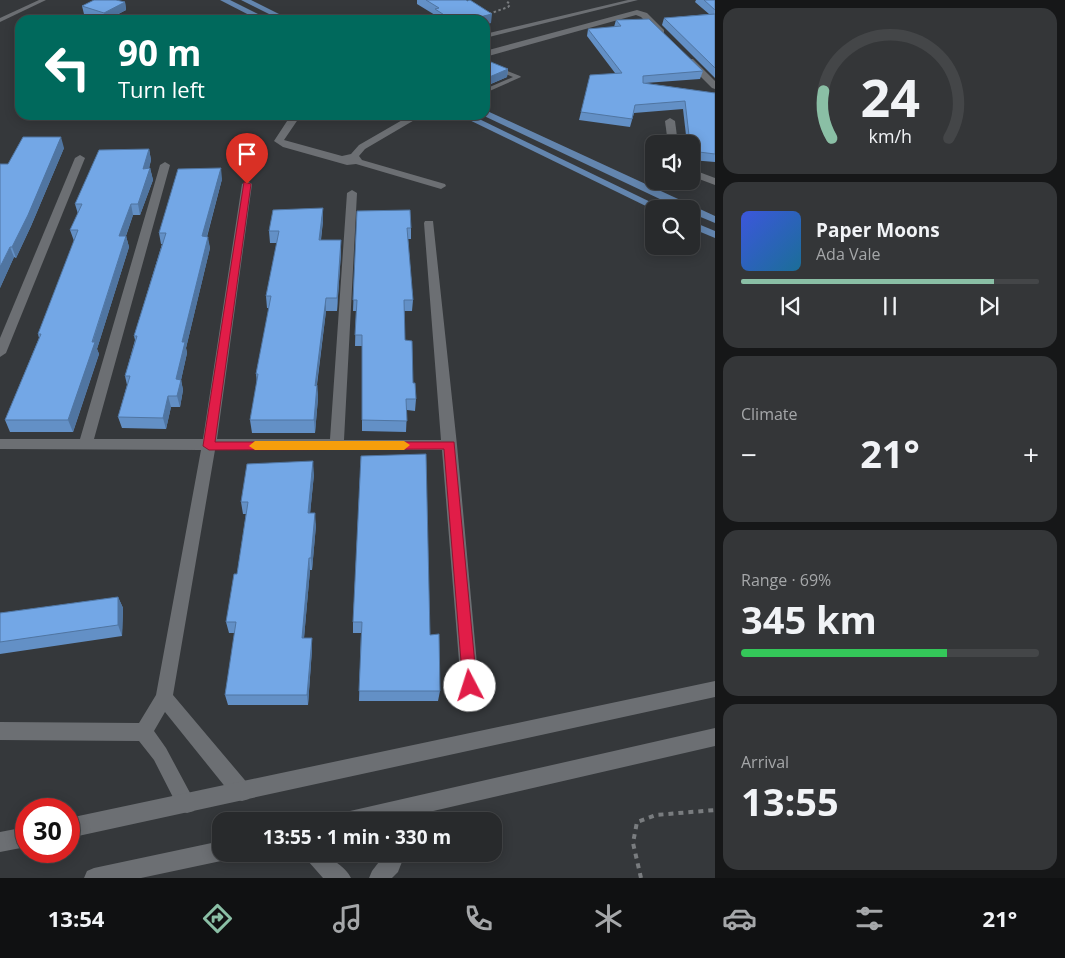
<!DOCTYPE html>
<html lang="en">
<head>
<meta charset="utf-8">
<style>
  :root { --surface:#282a2c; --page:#343638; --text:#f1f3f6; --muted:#a5a7a9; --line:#444648; --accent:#8abfa5 }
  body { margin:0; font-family:"Open Sans",sans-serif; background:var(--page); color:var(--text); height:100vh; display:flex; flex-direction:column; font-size:19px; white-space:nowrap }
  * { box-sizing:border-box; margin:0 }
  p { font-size:16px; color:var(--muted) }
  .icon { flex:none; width:28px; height:28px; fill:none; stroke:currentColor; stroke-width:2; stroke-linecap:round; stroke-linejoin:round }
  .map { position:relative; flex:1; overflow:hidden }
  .details { display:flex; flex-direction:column; gap:8px; padding:8px; background:#161718; width:350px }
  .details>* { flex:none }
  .banner { position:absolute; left:15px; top:15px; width:475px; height:105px; border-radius:15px; box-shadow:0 2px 12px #0003,0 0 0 1px var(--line); background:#00695c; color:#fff; overflow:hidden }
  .controls { position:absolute; left:645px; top:135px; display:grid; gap:10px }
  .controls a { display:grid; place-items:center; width:55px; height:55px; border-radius:10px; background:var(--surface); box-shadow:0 2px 12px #0003,0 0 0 1px var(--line); font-size:25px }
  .speed { position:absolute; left:15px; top:798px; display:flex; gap:10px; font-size:25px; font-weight:700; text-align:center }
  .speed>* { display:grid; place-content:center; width:65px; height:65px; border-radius:50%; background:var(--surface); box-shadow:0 2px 12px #0003,0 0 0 1px var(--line); line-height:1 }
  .speed .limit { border:8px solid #d22; background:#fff; color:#111 }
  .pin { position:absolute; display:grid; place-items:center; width:42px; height:42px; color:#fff; margin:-51px -21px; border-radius:50% 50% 50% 0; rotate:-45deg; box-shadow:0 0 5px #0007 }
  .pin .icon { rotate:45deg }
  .me { position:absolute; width:55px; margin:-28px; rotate:355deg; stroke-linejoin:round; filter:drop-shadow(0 0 4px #0008) }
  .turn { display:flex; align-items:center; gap:18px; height:105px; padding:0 20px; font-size:22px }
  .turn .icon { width:65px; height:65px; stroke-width:2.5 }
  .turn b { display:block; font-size:35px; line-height:42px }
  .big { font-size:38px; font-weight:700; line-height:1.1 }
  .details .card { flex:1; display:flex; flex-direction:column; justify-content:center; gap:8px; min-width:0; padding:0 18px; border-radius:15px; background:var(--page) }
  .details .dial { align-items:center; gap:0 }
  .dial svg { height:130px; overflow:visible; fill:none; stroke:var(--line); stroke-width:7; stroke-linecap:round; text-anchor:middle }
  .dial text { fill:var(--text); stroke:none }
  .song { display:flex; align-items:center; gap:15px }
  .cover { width:60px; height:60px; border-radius:8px; background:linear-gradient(135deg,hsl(230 70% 55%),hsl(200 70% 35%)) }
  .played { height:5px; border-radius:2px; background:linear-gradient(90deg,var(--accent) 85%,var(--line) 85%) }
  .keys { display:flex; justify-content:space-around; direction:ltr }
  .heat { display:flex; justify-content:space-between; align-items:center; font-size:28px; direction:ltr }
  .charge { height:8px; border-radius:4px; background:linear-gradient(90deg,#34c759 69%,var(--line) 0) }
  .trip { position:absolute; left:212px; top:812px; width:290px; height:50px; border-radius:15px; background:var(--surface); box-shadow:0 2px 12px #0003,0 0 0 1px var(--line); font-weight:700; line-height:50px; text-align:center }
  .dock { display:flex; height:80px; justify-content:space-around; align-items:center; background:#101112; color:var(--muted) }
  .dock .icon { width:35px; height:35px }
  .dock .current { color:var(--accent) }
  .dock b { font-size:22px; color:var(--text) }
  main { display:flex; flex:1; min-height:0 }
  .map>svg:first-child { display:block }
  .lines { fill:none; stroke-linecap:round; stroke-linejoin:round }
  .path-far1 { stroke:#797c7f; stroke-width:2; stroke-dasharray:2.5 2.5; stroke-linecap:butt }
  .path { stroke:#797c7f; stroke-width:4; stroke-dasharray:5 5; stroke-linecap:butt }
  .service { fill:#6c6f73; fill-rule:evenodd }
  .minor { fill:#6c6f73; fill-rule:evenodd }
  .tertiary { fill:#6c6f73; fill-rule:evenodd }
  .primary { fill:#6385ae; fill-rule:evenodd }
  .wall { fill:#6390c6 }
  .shaded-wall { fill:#5075a1 }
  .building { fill:#73a7e6; stroke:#5075a1 }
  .route { fill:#e11d48; stroke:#92132f }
  .slow { fill:#f59e0b }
</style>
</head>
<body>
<main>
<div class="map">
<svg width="715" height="878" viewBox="0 0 715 878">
  <rect width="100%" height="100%" fill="#35383b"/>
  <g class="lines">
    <polyline class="path-far1" points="489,14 508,7 510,5 506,0"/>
    <polyline class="path" points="641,878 633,843 637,822 656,815 715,810"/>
    <g class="service">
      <polygon points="39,0 46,0 0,22 0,18"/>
      <polygon points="628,0 638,0 485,38 485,34"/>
      <polygon points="485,62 520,76 521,77 485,93 485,89 513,77 485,66"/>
    </g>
    <g class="minor">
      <polygon points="637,10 647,13 664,30 664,34 658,34 641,17 636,15 485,57 485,51"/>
      <polygon points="687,59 693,59 715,81 715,89 712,88 687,63"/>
      <polygon points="291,115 301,115 284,140 342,156 351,154 359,145 411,115 423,115 365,149 359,156 362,160 445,184 446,186 441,189 356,164 347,165 283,147 274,141"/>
      <polygon points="670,118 675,121 678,144 668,144 665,121"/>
      <polygon points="80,155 85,158 6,353 0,357 0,338 75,158"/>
      <polygon points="165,162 170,165 94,439 203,439 242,184 247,181 252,184 217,439 330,439 347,193 352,190 357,193 344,440 441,440 424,223 425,221 433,221 457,445 479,686 476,692 470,694 464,692 461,686 442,450 215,450 173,695 249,785 251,792 249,799 242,801 235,799 165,712 154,731 166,748 196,804 194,811 187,813 180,811 154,760 139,741 0,740 0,722 139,723 156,695 201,450 0,449 0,439 80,439 160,165"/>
      <polygon points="691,169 715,178 715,185 691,176"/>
      <path d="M425,796L432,798L434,805L432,812L422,821H399C402,810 414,800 425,796Z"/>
      <path d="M305,854H327C335,863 346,867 351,878H323L308,861Z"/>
      <polygon points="385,854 405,854 398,872 392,878 369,878 372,871"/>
    </g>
    <g class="tertiary">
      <polygon points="715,681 715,697 69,838 69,818"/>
      <polygon points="715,728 715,746 390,821 340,821 343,814 350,811"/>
      <polygon points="26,827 26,847 0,852 0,832"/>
      <polygon points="221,841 221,854 230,854 228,858 221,861 141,878 84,878 87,871 94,868"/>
    </g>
    <g class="primary">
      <polygon points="220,0 230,0 260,15 253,17"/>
      <polygon points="241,0 251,0 291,20 281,20"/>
      <polygon points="485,110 715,216 715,223 691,213 691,209 681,209 482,115 485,115"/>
      <polygon points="459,115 471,115 665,209 654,210"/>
      <polygon points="691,221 715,231 715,238 691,228"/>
    </g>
  </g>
  <g class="wall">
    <polygon points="417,0 466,0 491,23 485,20 437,20 434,18 435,15 417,4"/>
    <polygon points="696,0 715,0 715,78 662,25 664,18 709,14 695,2"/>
    <polygon points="125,2 126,10 107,20 104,20 84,14 82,6"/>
    <polygon points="616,20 703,71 700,79 645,83 715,93 715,162 691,160 691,144 687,144 683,109 634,113 630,127 579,120 581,112 615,73 587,36 588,29 614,27"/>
    <polygon points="485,61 508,69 507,77 486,86 485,86"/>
    <polygon points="64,148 31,226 16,258 14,257 0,288 8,164"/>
    <polygon points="149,149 151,160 149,168 150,168 153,180 140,215 133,215 126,236 129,247 97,349 99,354 73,432 10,432 5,420 39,338 38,334 74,241 70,230 78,214 75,204"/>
    <polygon points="222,179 207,237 210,248 186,348 187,353 181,380 183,390 180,407 171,407 166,429 122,428 118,417 127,385 125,376 135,340 134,336 162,244 161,244 159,233"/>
    <polygon points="357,211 411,228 411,239 408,239 413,300 412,311 404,311 405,340 416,399 415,411 407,410 406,432 362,431 362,346 355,346 356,311 353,311"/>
    <polygon points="323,221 321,240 341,240 341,252 337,311 326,311 317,385 318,398 315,433 252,433 250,420 257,383 256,374 269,308 267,308 266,296 277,243 270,243 269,231"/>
    <polygon points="361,456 430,635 440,691 438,701 359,701 361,633 353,633 353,622"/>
    <polygon points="314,474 310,513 316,525 312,570 310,570 304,638 312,649 308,705 228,705 225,695 235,633 229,633 226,622 237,574 246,514 243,514 241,502"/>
    <polygon points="118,597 123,608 122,636 0,654 0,613"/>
  </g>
  <g class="shaded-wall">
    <polygon points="125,2 126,10 106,20 104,13"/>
    <polygon points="492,14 491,23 485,25 485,20 467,20"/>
    <polygon points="508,69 507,77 486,86 487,78"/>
    <polygon points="61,137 64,148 31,226 16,258 12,247"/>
    <polygon points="149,149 151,160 146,180 143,169"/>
    <polygon points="150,168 153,180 140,215 138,204"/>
    <polygon points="221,168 222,179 204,247 202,236"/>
    <polygon points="131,204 133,215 122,247 119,236"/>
    <polygon points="323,208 323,221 319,253 319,240"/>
    <polygon points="126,236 129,247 97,349 99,354 73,432 68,420"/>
    <polygon points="208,237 210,248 186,348 187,353 181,380 183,390 180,407 177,396 176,379 182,342"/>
    <polygon points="341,240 341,252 337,311 337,298"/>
    <polygon points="10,247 14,257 0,288 0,267"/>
    <polygon points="326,298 326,311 315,398 315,386"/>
    <polygon points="317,385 318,398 315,433 314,420"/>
    <polygon points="168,396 171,407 166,429 163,418"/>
    <polygon points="313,461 314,474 309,525 308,513"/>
    <polygon points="315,513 316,525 312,570 311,558"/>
    <polygon points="309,558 310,570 303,649 302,638"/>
    <polygon points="118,597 123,608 122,636 118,625"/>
    <polygon points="312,638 312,649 308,705 307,695"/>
  </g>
  <g class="building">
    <polygon points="94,0 116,0 125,2 104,13 82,6"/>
    <polygon points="426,0 466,0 467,1 470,0 492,14 467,20 452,20 435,9 439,8"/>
    <polygon points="704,0 715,0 715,10"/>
    <polygon points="715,14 715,68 664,18"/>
    <polygon points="649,19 703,71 643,76 643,83 715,93 715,154 691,151 691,144 690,144 685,101 635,105 632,119 581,112 590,75 622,73 588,29 621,26 616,20"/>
    <polygon points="486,60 508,69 487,78 485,77 485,61"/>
    <polygon points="23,137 61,137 28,215 12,247 10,247 0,267 0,164 8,164"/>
    <polygon points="149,149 143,169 150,168 138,204 131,204 119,236 126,236 92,342 95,342 68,420 5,420 41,334 38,334 78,230 70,230 82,204 75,204 99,150"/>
    <polygon points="221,168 202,236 208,237 182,342 185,342 176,379 181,380 177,396 168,396 163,418 118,417 130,376 125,376 137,336 134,336 166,233 159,233 178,169"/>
    <polygon points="323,208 319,240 341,240 337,298 326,298 315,386 317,385 314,420 250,420 258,374 256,374 271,296 266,296 279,231 269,231 273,210"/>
    <polygon points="410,210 411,228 407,228 413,300 404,300 405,340 412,341 413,383 415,383 416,399 406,399 407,421 362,420 362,335 355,335 357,300 353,300 357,211"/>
    <polygon points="426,454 430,635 439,634 440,691 359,691 362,622 353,622 361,456"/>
    <polygon points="313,461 308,513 315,513 311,558 309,558 302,638 312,638 307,695 225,695 236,622 226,622 234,574 237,574 248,502 241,502 247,464"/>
    <polygon points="118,597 118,625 0,642 0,613"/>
  </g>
  <polygon class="route" points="244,182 251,184 215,442 454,442 477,686 475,691 470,693 465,691 463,686 444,449 209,450 203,446"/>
  <polygon class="slow" points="255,441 404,441 410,445 404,450 255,450 249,446"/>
</svg>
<div class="controls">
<a><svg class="icon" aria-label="sound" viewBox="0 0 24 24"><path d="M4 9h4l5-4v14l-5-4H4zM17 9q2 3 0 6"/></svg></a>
<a><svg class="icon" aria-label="search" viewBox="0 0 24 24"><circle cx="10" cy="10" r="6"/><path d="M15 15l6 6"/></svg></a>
</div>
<div class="speed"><div class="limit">30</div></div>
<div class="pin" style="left:247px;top:184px;background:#d93025"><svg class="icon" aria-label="arrive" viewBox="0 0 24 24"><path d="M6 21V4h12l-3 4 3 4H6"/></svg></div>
<svg class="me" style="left:470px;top:686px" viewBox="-20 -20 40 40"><circle r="19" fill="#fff"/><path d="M0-13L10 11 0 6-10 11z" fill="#e11d48"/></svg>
<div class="trip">13:55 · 1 min · 330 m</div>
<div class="banner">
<div class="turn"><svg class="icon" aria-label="left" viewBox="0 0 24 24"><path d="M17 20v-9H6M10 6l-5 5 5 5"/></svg><div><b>90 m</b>Turn left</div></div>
</div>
</div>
<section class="details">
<div class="card dial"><svg viewBox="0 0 100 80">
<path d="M14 69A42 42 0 1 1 86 69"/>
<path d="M14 69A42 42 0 0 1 9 40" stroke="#8abfa5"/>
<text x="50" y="56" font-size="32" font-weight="700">24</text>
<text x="50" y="72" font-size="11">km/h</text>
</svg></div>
<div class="card">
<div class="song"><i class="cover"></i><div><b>Paper Moons</b><p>Ada Vale</p></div></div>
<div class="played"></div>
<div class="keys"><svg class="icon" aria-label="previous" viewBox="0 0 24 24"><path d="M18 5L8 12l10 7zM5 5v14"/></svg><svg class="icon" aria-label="pause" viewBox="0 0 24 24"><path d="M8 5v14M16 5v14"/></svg><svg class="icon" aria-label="next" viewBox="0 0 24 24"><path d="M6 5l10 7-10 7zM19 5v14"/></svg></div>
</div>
<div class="card"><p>Climate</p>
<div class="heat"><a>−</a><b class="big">21°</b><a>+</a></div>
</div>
<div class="card"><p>Range · 69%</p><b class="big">345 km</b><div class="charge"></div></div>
<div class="card"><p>Arrival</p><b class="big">13:55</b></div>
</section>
</main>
<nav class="dock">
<b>13:54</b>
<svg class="icon current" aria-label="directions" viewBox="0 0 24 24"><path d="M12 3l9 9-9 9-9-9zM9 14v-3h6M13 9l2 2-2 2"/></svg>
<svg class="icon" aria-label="music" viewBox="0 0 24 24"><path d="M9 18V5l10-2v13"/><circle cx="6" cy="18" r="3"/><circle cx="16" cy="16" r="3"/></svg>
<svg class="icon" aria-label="phone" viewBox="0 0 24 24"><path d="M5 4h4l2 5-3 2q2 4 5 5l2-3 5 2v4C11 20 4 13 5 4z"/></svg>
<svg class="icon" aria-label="climate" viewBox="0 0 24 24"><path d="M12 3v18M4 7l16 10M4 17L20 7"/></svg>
<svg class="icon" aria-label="car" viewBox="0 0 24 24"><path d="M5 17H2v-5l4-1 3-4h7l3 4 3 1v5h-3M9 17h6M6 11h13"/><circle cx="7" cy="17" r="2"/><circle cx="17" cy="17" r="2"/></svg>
<svg class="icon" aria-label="filters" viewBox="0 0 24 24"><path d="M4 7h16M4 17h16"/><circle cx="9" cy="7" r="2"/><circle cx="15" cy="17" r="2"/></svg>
<b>21°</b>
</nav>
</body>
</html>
